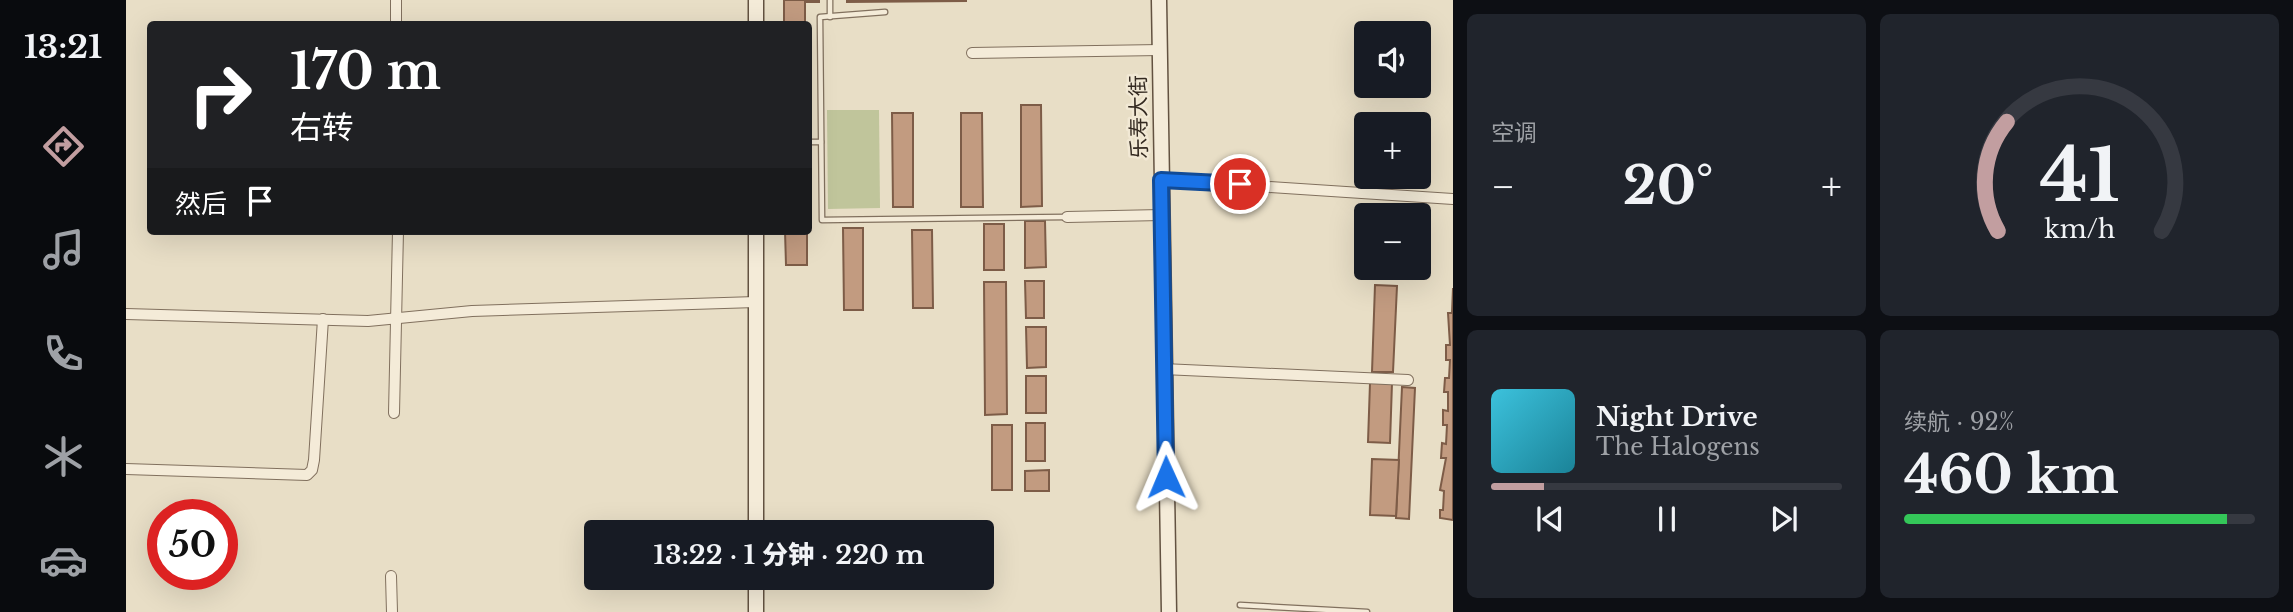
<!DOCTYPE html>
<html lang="zh">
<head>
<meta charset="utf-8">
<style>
  :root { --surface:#171b24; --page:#20242c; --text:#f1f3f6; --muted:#9ea1a6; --line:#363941; --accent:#c29ea0 }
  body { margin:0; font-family:"Libre Baskerville","Noto Sans SC",serif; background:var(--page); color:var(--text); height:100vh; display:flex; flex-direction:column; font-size:26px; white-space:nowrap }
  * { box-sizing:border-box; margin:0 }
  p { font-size:23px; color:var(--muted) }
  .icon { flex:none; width:38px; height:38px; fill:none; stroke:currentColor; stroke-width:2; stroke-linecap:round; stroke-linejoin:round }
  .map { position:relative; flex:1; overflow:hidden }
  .details { display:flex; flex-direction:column; gap:14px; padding:14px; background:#0d0f14; width:840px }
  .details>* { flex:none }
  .top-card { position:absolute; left:21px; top:21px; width:665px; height:214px; border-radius:7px; box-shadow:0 7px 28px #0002; background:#202124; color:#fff; overflow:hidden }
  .buttons { position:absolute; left:1228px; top:21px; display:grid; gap:14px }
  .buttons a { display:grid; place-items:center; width:77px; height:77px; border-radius:7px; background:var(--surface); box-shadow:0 7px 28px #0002; font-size:35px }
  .speed { position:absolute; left:21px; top:499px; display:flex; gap:14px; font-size:35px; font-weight:700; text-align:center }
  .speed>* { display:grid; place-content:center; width:91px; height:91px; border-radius:50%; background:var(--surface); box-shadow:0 7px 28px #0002; line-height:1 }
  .speed .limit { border:10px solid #d22; background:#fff; color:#111 }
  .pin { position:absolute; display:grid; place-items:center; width:60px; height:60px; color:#fff; margin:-30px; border:4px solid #fff; border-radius:50%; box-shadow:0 2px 7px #0007 }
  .me { position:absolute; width:77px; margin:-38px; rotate:359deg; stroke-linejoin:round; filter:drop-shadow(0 0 5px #0008) }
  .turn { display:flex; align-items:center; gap:24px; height:147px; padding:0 28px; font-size:32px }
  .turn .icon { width:91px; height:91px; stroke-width:2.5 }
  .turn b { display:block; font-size:49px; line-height:60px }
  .then { display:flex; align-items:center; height:66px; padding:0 28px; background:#0003; gap:14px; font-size:26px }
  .big { font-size:52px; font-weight:800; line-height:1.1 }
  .details .tile { flex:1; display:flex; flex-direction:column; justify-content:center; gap:10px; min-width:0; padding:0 24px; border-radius:10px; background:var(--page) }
  .details .dial { align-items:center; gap:0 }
  .dial svg { height:182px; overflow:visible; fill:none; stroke:var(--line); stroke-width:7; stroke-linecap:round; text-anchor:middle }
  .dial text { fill:var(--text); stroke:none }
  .song { display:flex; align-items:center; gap:21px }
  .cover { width:84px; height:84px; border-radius:10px; background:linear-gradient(135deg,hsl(190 70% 55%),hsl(190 70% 35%)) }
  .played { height:7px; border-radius:4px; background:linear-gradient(90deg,var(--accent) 15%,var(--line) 15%) }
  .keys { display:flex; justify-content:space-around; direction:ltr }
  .heat { display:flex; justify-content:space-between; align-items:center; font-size:38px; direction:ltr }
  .charge { height:10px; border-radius:5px; background:linear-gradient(90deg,#34c759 92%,var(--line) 0) }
  .details .tiles { flex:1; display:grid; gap:14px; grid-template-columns:repeat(2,1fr) }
  .trip { position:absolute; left:458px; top:520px; width:410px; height:70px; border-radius:7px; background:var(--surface); box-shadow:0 7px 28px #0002; font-weight:800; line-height:70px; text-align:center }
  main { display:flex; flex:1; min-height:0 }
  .dock { display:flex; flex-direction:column; width:126px; justify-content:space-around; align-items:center; background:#090b0e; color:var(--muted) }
  .dock .icon { width:49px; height:49px }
  .dock .active { color:var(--accent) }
  .dock b { font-size:32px; color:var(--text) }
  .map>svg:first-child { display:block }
  .green { fill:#c0c59b }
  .building { fill:#c29b80; stroke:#7d5c47; stroke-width:2 }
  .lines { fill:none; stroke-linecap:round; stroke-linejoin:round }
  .lane-casing { stroke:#81705e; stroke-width:7 }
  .street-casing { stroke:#81705e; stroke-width:12 }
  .secondary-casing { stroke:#635241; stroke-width:17 }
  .lane { stroke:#f4ebd8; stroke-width:4.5 }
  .street { stroke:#f4ebd8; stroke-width:10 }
  .secondary { stroke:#f4ebd8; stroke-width:14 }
  .route-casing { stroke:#114b97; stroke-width:18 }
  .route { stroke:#1a73e8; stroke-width:12 }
  .labels { text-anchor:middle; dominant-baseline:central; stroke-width:5; stroke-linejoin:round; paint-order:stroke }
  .street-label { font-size:21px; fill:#332920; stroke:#f1e8d4 }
</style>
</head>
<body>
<main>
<nav class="dock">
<b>13:21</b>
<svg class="icon active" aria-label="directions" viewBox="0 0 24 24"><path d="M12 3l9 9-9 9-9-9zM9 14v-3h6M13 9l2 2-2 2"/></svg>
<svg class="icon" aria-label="music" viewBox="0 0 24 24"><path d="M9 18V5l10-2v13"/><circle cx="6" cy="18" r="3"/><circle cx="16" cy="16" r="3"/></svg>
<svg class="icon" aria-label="phone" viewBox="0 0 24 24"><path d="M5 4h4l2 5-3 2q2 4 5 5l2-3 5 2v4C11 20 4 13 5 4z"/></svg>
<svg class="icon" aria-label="climate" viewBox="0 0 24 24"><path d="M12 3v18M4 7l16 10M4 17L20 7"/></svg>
<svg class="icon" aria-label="car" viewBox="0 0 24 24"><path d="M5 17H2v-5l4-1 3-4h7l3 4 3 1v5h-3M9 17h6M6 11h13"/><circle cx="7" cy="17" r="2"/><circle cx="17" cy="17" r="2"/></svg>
</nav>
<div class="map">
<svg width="1327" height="612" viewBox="0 0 1327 612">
  <rect width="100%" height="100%" fill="#e8dec6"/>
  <polygon class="green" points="701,110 753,110 754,208 702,209"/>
  <g class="building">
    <polygon points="658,0 693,0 693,2 679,2 679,24 658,24"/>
    <polygon points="721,0 840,0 840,1 721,2"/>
    <polygon points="895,105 915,105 916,206 895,207"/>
    <polygon points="766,113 787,113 787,207 767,207"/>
    <polygon points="835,113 856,113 857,207 835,207"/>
    <polygon points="899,221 919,221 920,267 899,268"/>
    <rect x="858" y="224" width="20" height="46"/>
    <polygon points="717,228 737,228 737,310 718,310"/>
    <polygon points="786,230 806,230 807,308 787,308"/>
    <polygon points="659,231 681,231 681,265 660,265"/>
    <polygon points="899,281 918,281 918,318 900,318"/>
    <polygon points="858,282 880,282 881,414 859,415"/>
    <polygon points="1249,285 1271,286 1267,372 1246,372"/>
    <polygon points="1327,288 1327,520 1314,518 1314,510 1317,510 1318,491 1314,490 1320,458 1315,458 1316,443 1320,444 1321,425 1317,425 1317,410 1322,411 1322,392 1318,392 1319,378 1323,378 1324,360 1320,360 1320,345 1324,345 1322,313 1326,313"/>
    <polygon points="900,327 920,327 920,367 901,368"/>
    <rect x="900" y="376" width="20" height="37"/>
    <polygon points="1244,383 1266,383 1264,443 1242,442"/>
    <polygon points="1276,387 1289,388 1283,519 1270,518"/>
    <rect x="900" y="423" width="19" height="38"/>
    <rect x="866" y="425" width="20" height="65"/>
    <polygon points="1246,459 1273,460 1270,516 1244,515"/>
    <polygon points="923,470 923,491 899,491 899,471"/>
  </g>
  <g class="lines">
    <g class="lane-casing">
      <g id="lane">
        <polyline points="759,12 694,17 696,220 940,217"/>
        <polyline points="704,17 704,0"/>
        <polyline points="682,142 695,142"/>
        <polyline points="1114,605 1241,612"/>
      </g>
    </g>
    <g class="street-casing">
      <g id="street">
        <polyline points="270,24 270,0"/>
        <polyline points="846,53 1034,50"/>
        <polyline points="1035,180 1327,199"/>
        <polyline points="941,217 1035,215"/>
        <polyline points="0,314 242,321 346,311 630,302"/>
        <polyline points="1037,369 1282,380"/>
        <polyline points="268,413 272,231"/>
        <polyline points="0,469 181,475 186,470 188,460 197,319"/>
        <polyline points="265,576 266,612"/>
      </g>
    </g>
    <g class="secondary-casing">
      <g id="secondary">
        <polyline points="1033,0 1043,612"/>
        <polyline points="630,24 630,0"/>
        <polyline points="630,231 630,532"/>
        <polyline points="630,612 630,578"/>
      </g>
    </g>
    <use href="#lane" class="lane"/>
    <use href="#street" class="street"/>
    <use href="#secondary" class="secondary"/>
  </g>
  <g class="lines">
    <g class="route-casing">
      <polyline id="route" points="1040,477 1035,180 1114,184"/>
    </g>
    <use href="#route" class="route"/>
  </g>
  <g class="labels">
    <g class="street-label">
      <text transform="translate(1013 117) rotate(-91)">乐寿大街</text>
    </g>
  </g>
</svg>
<div class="buttons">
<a><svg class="icon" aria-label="sound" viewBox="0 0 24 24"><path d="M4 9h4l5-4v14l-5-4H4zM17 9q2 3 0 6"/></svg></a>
<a>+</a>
<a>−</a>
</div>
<div class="speed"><div class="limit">50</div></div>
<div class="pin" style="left:1114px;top:184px;background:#d93025"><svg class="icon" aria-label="arrive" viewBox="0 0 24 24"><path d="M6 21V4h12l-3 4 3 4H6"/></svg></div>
<svg class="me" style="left:1040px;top:477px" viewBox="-20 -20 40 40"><path d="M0-17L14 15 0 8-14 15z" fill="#1a73e8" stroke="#fff" stroke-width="4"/></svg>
<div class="trip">13:22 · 1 分钟 · 220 m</div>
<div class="top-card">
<div class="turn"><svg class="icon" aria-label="right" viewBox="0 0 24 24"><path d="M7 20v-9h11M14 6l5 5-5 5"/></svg><div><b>170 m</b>右转</div></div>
<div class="then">然后<svg class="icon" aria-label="arrive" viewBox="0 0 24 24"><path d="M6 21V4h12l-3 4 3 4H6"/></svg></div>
</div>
</div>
<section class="details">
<div class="tiles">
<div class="tile"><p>空调</p>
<div class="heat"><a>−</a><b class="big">20°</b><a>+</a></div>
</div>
<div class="tile dial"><svg viewBox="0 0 100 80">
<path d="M14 69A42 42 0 1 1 86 69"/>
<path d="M14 69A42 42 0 0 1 18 21" stroke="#c29ea0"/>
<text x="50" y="56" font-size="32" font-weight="700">41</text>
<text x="50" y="72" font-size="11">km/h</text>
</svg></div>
<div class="tile">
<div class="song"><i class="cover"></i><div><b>Night Drive</b><p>The Halogens</p></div></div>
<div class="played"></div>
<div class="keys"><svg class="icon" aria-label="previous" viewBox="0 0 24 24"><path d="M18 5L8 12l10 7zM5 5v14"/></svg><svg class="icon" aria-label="pause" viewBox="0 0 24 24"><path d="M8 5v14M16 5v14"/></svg><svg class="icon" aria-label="next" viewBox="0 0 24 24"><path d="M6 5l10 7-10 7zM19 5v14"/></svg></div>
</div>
<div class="tile"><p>续航 · 92%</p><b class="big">460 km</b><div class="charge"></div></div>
</div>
</section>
</main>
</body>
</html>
